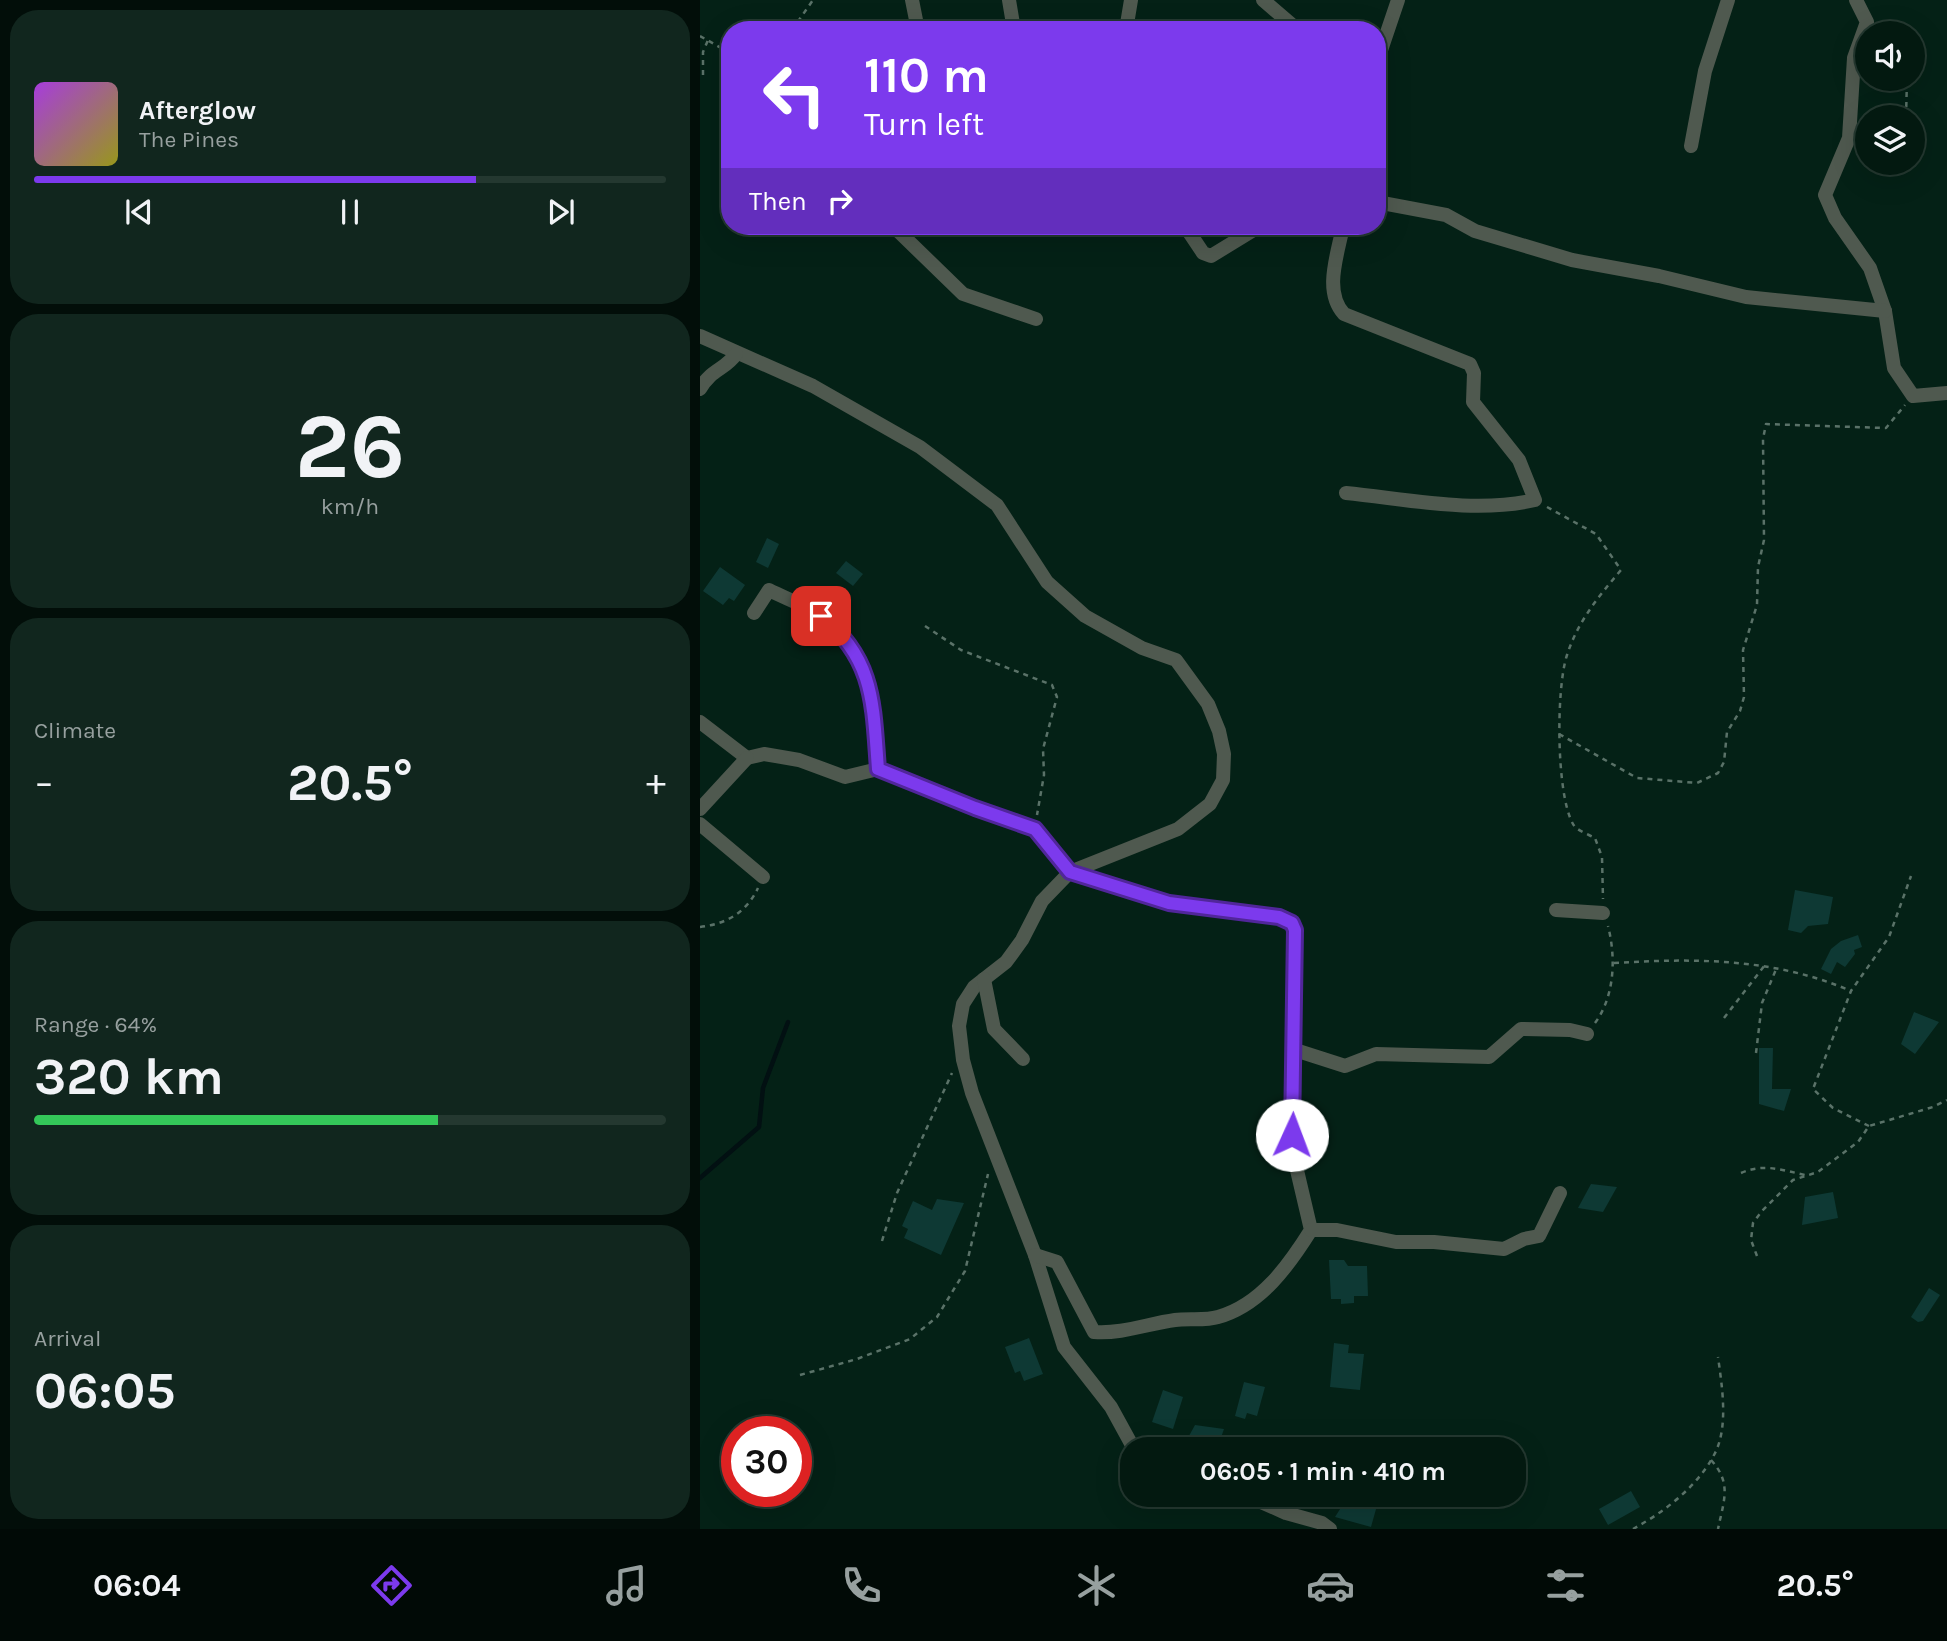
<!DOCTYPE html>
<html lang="en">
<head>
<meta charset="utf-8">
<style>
  :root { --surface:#031910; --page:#11261e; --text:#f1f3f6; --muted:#97a09f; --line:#243830; --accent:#7c3aed }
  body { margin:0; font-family:Karla,sans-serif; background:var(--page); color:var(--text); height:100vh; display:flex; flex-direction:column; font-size:26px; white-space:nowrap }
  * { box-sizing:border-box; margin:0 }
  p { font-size:23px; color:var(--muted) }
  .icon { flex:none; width:38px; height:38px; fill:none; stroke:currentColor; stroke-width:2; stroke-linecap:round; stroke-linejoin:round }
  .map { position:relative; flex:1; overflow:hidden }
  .details { display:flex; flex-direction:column; gap:10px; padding:10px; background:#020e09; width:700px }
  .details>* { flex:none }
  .guide { position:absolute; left:21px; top:21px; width:665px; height:214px; border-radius:28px; box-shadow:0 7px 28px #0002,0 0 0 2px var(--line); background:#7c3aed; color:#fff; overflow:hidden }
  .buttons { position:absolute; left:1155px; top:21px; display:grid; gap:14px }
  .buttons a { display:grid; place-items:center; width:70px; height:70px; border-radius:50%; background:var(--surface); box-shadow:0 7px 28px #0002,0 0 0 2px var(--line); font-size:35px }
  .speed { position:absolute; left:21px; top:1416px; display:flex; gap:14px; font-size:35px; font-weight:700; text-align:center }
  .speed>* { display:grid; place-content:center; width:91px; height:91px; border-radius:50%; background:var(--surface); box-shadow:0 7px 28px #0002,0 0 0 2px var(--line); line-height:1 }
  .speed .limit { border:10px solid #d22; background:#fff; color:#111 }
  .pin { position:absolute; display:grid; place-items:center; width:60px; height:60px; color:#fff; margin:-30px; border-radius:14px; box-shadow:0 4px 10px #0006 }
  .me { position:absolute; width:77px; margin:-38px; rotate:2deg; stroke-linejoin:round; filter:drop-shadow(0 0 5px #0008) }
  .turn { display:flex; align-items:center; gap:24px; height:147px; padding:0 28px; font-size:32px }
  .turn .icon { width:91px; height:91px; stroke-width:2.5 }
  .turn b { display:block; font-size:49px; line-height:60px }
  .then { display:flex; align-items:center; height:66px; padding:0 28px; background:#0003; gap:14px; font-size:26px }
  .big { font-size:52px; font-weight:700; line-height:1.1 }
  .details .card { flex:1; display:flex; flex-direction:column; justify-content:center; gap:10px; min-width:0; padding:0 24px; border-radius:28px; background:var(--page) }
  .details .dial { align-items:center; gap:0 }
  .dial b { font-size:91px; line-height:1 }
  .song { display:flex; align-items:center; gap:21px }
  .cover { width:84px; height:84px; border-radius:10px; background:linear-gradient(135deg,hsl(280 70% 55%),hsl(60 70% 35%)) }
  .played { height:7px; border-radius:4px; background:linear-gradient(90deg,var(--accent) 70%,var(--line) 70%) }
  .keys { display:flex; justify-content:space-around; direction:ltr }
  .heat { display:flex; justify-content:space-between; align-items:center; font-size:38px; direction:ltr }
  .charge { height:10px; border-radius:5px; background:linear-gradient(90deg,#34c759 64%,var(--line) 0) }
  .trip { position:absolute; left:420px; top:1437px; width:406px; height:70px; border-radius:28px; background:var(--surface); box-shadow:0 7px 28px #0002,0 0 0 2px var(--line); font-weight:700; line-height:70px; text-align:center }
  .tab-bar { display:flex; height:112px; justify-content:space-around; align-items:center; background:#010a06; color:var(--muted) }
  .tab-bar .icon { width:49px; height:49px }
  .tab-bar .current { color:var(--accent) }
  .tab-bar b { font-size:32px; color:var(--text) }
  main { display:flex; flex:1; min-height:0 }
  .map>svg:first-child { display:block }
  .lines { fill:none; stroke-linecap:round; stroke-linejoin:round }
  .stream { stroke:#021012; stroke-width:4.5 }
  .building { fill:#0e3934 }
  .path { stroke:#5a7268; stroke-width:2.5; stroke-dasharray:5 5; stroke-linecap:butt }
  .minor { stroke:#4f594f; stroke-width:14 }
  .route-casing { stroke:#51269a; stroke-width:18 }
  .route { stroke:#7c3aed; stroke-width:12 }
</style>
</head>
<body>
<main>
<section class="details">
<div class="card">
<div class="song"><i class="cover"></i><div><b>Afterglow</b><p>The Pines</p></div></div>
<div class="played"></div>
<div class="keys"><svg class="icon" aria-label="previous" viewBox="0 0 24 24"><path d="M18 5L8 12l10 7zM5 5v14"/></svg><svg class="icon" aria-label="pause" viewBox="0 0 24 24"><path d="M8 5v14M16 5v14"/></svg><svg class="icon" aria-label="next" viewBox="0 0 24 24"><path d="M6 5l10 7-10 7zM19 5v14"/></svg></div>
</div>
<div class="card dial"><b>26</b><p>km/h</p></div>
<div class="card"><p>Climate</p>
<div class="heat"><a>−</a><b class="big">20.5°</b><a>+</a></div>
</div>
<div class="card"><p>Range · 64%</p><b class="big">320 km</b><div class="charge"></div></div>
<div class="card"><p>Arrival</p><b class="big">06:05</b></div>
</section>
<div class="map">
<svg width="1247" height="1529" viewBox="0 0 1247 1529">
  <rect width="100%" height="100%" fill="#042116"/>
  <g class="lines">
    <polyline class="stream" points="0,1178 59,1127 63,1088 88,1022"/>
  </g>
  <g class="building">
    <polygon points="67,538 79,544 68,568 56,562"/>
    <polygon points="146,561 163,574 153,586 136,573"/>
    <polygon points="20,567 45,585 34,601 29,598 23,605 3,591"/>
    <polygon points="1095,890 1133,897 1128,924 1108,926 1101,933 1088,930"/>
    <polygon points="1158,935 1162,947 1154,950 1155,954 1145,967 1137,962 1131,974 1121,969 1131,949 1141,941"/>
    <polygon points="1214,1012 1239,1022 1215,1054 1201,1044"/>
    <polygon points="1059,1048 1073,1048 1072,1089 1091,1089 1084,1111 1059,1104"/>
    <polygon points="891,1184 917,1187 903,1212 878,1208"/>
    <polygon points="1133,1192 1138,1218 1102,1225 1105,1197"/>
    <polygon points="237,1199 264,1203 241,1255 204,1238 208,1229 202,1226 213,1201 232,1210"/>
    <polygon points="629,1260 644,1260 648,1266 667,1266 668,1296 654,1296 654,1303 641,1304 641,1299 631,1299"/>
    <polygon points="1229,1288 1240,1295 1223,1321 1218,1322 1211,1317"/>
    <polygon points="329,1338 343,1374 324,1381 320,1371 315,1373 305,1347"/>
    <polygon points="634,1343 649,1345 648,1353 664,1354 660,1390 630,1387"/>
    <polygon points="544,1382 565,1387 557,1416 547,1413 545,1419 535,1416"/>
    <polygon points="463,1390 483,1397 473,1429 452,1422"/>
    <polygon points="495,1425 524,1429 517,1449 492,1449 484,1445"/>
    <polygon points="931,1491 940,1507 908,1525 899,1509"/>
    <polygon points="649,1495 678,1502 671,1527 635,1517"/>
  </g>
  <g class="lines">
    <g class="path">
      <polyline points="92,30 113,0"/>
      <polyline points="0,36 30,53"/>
      <polyline points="3,75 3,52 8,40"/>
      <polyline points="1206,117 1207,79"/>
      <path d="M847,507L896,534L921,570C899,596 878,621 867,655C856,688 856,794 873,824C877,831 888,834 895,838L902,857L903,899"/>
      <polyline points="225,626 261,650 352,685 357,697 343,749 344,775 337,815"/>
      <polyline points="859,734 937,778 997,783 1018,773 1024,762 1027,732 1040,711 1044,697 1043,650 1057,605 1058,567 1064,540 1063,439 1066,424 1186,428 1205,405"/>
      <path d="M0,927C26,924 46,913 58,888"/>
      <path d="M914,963C995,958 1075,958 1151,991"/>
      <polyline points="1024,1018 1065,965"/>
      <path d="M895,1023C915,996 916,957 908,926"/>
      <polyline points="1056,1053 1062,1003 1077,967"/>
      <polyline points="1169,1126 1133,1108 1113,1089 1151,991 1189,937 1211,876"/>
      <path d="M1041,1173C1064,1163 1082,1170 1105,1175"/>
      <polyline points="182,1241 197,1193 252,1073"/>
      <polyline points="1057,1256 1051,1240 1053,1223 1062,1211 1093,1180 1118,1172 1158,1142 1169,1126 1233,1107 1247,1100"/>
      <polyline points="100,1375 157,1359 210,1339 237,1317 265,1271 288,1174"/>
      <path d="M1011,1460C1032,1483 1024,1500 1018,1529"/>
      <path d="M933,1529C964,1512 997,1487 1014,1455C1029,1428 1022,1386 1018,1357"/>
    </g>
    <g class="minor">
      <polyline points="212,0 218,30"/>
      <polyline points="309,0 314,30"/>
      <polyline points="563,0 598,30"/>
      <polyline points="1156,0 1167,22 1154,58 1149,138 1125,195 1135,218 1170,268 1185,311 1194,368 1213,396 1247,393"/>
      <polyline points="426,30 431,0"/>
      <polyline points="677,62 698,0"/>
      <polyline points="991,146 1005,71 1028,0"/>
      <polyline points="677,202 746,215 775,231 872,260 959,276 1046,297 1185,311"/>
      <polyline points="193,226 263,294 336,319"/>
      <polyline points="485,226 503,253 511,256 560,226"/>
      <path d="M643,226C638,254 623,291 644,314L770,364L774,373L773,402L819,460L835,500C775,514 707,499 646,493"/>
      <polyline points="0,336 113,386 220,447 297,505 347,582 385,616 442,648 476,660 508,704 519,731 524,754 523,780 510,804 478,829 370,872 342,901 322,940 306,962 274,987 263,1004 259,1026 263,1060 272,1093 335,1255 364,1347 411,1407 434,1449"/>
      <path d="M0,389C11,369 25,370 36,354"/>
      <path d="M54,613L69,590C87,599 107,606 123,617C173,653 174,713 178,769"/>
      <path d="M0,722L47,758L64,754L99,760L145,777L178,769L275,809L335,829L370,872L469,903L579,917L591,923L595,930L592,1149L611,1230C589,1265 561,1305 518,1317C505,1321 488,1318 475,1320C447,1324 422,1334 394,1332L357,1262L335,1255"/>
      <polyline points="0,809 47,758"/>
      <polyline points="0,824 63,877"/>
      <polyline points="856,910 903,913"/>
      <polyline points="284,979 294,1029 323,1059"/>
      <polyline points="592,1049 645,1066 676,1054 789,1057 821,1029 870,1030 887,1034"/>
      <polyline points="611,1230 637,1230 696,1242 734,1242 804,1249 824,1239 839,1236 860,1193"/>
      <polyline points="543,1494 586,1513 622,1523 630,1529"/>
    </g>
  </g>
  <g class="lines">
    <g class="route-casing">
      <path id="route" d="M121,616C175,659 173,705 178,769L275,808L335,829L370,872L469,903L579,917L592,923L595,930L592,1135"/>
    </g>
    <use href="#route" class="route"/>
  </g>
</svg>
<div class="buttons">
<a><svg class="icon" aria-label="sound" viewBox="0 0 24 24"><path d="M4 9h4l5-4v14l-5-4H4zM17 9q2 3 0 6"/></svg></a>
<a><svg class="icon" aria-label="layers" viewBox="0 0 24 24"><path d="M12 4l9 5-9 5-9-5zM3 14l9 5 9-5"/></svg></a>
</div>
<div class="speed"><div class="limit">30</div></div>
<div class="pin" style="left:121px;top:616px;background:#d93025"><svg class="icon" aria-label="arrive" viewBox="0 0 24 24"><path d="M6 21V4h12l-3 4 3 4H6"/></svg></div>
<svg class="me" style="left:592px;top:1135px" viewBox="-20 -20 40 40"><circle r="19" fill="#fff"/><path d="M0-13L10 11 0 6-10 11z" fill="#7c3aed"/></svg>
<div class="trip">06:05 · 1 min · 410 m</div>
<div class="guide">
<div class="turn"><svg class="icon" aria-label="left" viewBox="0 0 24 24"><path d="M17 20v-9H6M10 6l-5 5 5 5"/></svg><div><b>110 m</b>Turn left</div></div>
<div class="then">Then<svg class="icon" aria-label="right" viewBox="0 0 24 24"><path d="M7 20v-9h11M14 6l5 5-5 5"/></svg></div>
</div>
</div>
</main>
<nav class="tab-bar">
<b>06:04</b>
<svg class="icon current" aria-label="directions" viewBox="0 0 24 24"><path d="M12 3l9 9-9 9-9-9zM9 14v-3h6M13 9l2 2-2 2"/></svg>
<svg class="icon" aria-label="music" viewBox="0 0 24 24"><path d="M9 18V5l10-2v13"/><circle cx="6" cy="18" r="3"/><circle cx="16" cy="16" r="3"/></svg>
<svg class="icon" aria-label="phone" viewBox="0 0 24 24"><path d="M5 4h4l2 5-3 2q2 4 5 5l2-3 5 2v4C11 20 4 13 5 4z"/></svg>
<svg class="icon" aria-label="climate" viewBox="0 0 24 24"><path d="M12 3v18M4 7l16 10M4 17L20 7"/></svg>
<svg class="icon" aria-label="car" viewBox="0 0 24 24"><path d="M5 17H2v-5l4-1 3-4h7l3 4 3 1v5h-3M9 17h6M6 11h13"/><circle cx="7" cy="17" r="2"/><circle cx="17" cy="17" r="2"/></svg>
<svg class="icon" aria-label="filters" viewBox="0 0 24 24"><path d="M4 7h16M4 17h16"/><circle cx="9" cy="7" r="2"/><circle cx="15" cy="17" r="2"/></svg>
<b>20.5°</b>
</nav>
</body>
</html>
